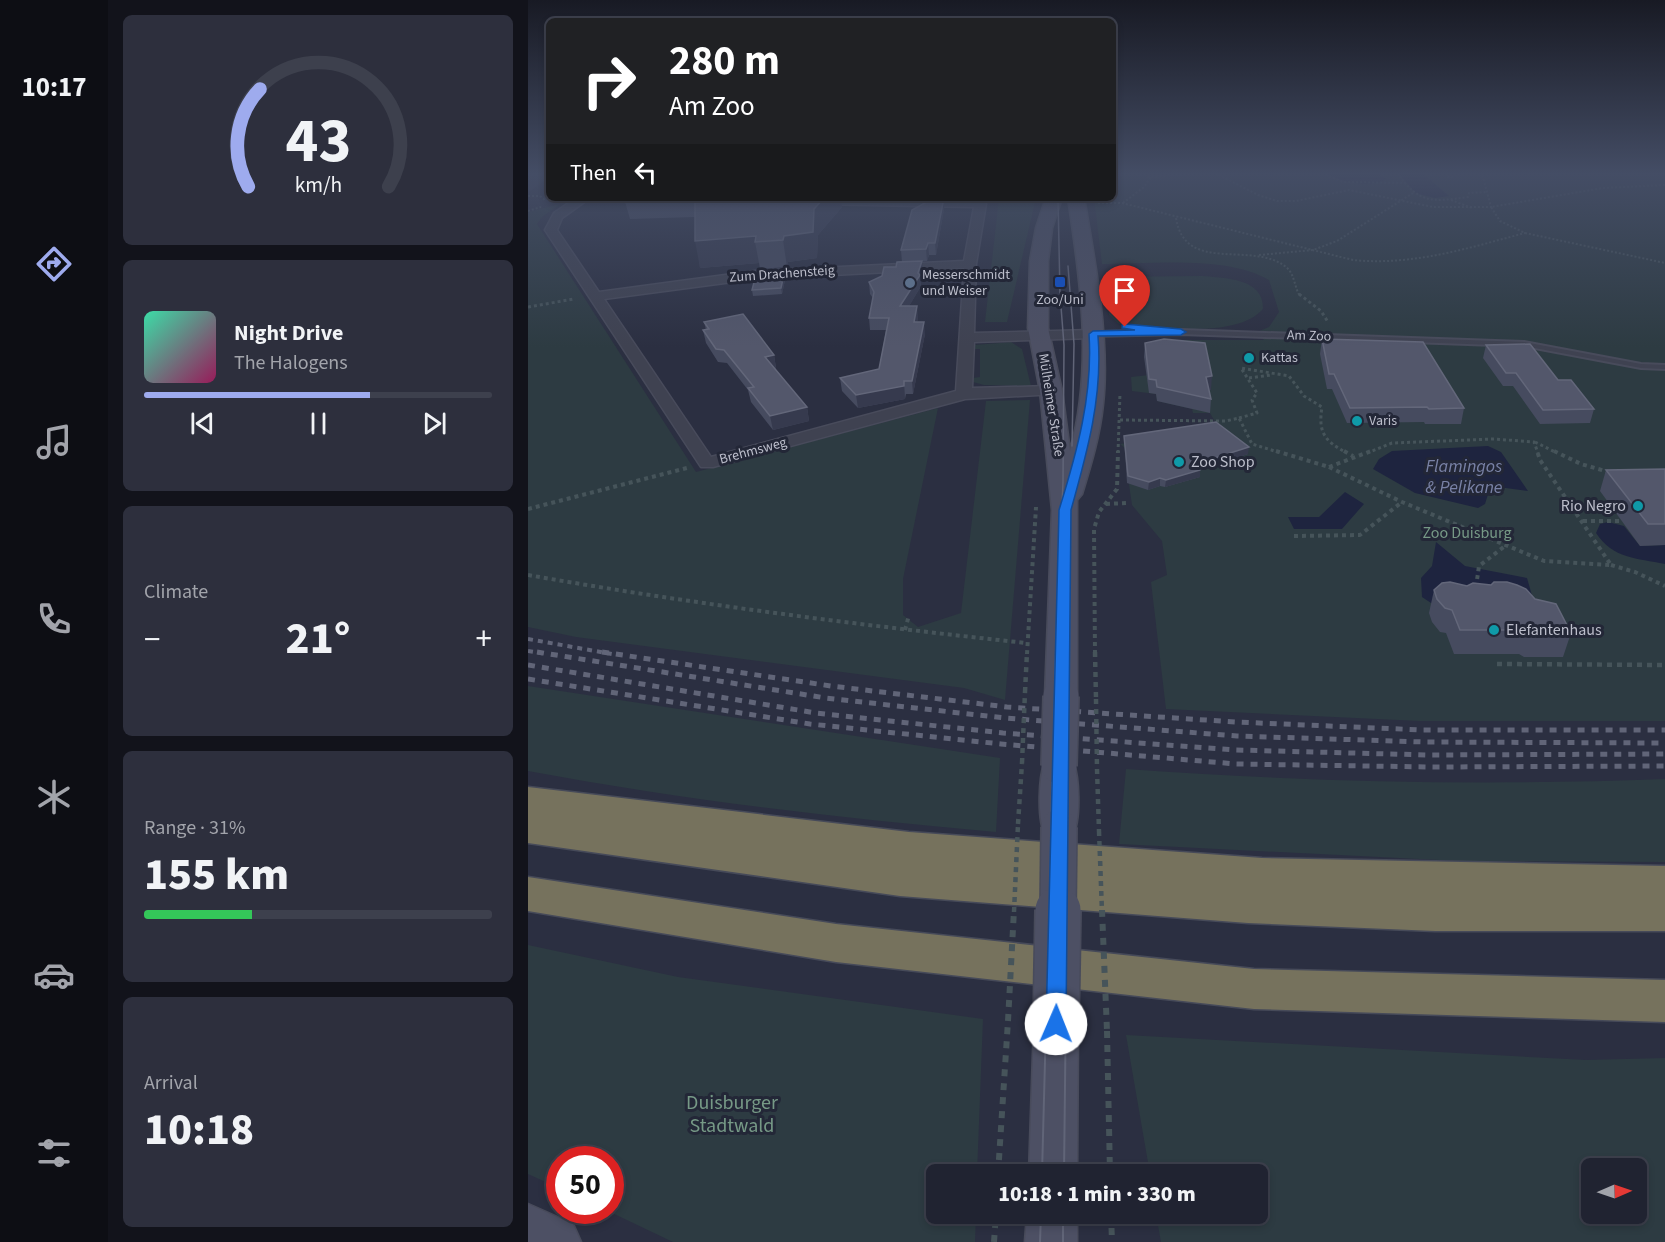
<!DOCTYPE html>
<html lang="en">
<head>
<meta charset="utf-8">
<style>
  :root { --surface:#202331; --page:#2d2f3d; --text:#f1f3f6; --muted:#a2a4ab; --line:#3d404d; --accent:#9eabee }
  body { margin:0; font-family:"Source Sans 3",sans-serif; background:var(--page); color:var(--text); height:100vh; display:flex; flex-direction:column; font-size:22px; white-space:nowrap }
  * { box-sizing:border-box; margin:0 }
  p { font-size:20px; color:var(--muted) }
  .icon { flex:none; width:33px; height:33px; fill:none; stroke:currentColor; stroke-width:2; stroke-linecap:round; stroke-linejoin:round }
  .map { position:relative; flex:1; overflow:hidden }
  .drawer { display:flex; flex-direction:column; gap:15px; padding:15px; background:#12131b; width:420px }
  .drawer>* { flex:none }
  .top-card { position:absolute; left:18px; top:18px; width:570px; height:183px; border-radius:9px; box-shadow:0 3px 9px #0003,0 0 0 2px var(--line); background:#202124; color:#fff; overflow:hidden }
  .needle { width:39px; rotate:88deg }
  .fabs { position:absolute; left:1053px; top:1158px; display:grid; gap:12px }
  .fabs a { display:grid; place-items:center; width:66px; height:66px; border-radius:9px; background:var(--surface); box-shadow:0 3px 9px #0003,0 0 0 2px var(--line); font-size:30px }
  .speed { position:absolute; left:18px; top:1146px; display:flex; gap:12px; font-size:30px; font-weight:700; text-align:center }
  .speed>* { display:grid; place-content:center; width:78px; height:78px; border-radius:50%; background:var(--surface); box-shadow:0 3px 9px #0003,0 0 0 2px var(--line); line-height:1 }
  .speed .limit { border:9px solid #d22; background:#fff; color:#111 }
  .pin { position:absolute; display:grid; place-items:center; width:51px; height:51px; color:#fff; margin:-62px -26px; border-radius:50% 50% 50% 0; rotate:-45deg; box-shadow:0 0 6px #0007 }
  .pin .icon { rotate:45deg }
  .me { position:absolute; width:66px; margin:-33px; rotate:1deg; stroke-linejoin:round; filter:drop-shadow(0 0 4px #0008) }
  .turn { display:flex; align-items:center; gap:21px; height:126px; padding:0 24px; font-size:27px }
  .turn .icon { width:78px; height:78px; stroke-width:2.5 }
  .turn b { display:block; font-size:42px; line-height:51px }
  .then { display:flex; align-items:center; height:57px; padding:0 24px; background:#0003; gap:12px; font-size:22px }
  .big { font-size:45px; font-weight:800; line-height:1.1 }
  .drawer .widget { flex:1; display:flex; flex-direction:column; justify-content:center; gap:9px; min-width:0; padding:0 21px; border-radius:9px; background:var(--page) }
  .drawer .dial { align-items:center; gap:0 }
  .dial svg { height:156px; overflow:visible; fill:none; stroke:var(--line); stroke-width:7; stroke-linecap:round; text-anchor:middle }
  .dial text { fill:var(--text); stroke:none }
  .song { display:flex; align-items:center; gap:18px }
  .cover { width:72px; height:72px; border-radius:9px; background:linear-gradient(135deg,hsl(160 70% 55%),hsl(330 70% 35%)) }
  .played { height:6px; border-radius:3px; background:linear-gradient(90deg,var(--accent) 65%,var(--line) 65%) }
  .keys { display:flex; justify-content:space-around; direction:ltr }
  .heat { display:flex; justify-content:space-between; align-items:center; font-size:33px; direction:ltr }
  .charge { height:9px; border-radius:4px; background:linear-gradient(90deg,#34c759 31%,var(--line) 0) }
  .trip { position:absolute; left:398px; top:1164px; width:342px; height:60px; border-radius:9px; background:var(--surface); box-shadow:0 3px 9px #0003,0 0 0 2px var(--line); font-weight:800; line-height:60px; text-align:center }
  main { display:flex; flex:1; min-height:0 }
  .menu { display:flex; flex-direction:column; width:108px; justify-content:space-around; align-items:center; background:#0d0e14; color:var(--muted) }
  .menu .icon { width:42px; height:42px }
  .menu .selected { color:var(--accent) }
  .menu b { font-size:27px; color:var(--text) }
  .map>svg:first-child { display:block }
  .green { fill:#2d3b42; fill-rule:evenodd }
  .water { fill:#1e243f }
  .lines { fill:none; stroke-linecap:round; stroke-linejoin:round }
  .service-casing { stroke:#484b5b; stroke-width:4 }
  .minor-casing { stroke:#484b5b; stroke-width:3 }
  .secondary-casing { stroke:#484b5b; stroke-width:3 }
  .motorway-casing { stroke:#464a59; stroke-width:3 }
  .path-far4 { stroke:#46545a; stroke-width:2; stroke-dasharray:2 2; stroke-linecap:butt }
  .path-far3 { stroke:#46545a; stroke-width:3; stroke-dasharray:3 3; stroke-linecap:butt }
  .path-far2 { stroke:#46545a; stroke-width:4; stroke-dasharray:4 4; stroke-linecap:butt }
  .path-far1 { stroke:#46545a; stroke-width:4.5; stroke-dasharray:5 5; stroke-linecap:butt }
  .path { stroke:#46545a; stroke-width:6; stroke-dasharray:7 7; stroke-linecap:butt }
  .service { fill:#3f4251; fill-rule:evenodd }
  .minor { fill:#3f4251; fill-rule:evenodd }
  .secondary { fill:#4d5064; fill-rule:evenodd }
  .motorway { fill:#76725d; fill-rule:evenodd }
  .tram-far1 { stroke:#616578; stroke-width:1.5 }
  .tram { stroke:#616578; stroke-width:2 }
  .rail-far1 { stroke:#616578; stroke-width:4; stroke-dasharray:5 5; stroke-linecap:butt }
  .rail { stroke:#616578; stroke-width:5; stroke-dasharray:7 7; stroke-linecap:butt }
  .secondary-bridge-far1-casing { stroke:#484b5b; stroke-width:38; stroke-linecap:butt }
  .secondary-bridge-casing { stroke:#484b5b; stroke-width:48; stroke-linecap:butt }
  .path-bridge-far1 { stroke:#46545a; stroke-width:4.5; stroke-dasharray:5 5; stroke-linecap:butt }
  .path-bridge { stroke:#46545a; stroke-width:6; stroke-dasharray:7 7; stroke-linecap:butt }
  .secondary-bridge-far1 { stroke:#4d5064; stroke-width:35 }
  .secondary-bridge { stroke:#4d5064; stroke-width:45 }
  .wall { fill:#464b5f }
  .shaded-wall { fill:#363a4e }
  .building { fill:#53576b; stroke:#63677a; stroke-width:1.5 }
  .route { fill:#1a73e8; stroke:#114b97; stroke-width:1.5 }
  .transit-dot { fill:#1a4fb4; stroke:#232737; stroke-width:2 }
  .service-dot { fill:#5c6f8a; stroke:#232737; stroke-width:2 }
  .culture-dot { fill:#0f9aa8; stroke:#232737; stroke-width:2 }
  .labels { text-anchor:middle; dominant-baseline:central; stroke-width:6; stroke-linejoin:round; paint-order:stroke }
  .far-street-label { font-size:14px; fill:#bcbecb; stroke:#232737 }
  .far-poi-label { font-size:14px; fill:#bcbecb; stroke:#232737; text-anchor:start }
  .poi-label { font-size:16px; fill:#bcbecb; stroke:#232737; text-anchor:start }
  .park-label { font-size:16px; fill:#769986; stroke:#232737 }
  .water-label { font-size:18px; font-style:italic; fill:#7982a6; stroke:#232737 }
  .near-park-label { font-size:20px; fill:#769986; stroke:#232737 }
</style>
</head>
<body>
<main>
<nav class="menu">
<b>10:17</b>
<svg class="icon selected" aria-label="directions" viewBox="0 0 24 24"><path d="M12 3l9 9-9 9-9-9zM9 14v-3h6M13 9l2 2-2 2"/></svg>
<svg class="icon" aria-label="music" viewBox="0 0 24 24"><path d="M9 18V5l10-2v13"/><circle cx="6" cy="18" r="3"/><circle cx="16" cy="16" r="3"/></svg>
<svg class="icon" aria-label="phone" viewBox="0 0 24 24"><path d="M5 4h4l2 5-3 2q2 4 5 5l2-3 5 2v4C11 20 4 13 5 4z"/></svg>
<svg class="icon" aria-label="climate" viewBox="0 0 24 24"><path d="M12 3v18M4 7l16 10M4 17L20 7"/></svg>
<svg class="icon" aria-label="car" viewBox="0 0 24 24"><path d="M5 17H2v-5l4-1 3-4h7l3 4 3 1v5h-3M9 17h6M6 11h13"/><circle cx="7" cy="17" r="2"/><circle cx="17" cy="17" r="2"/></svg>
<svg class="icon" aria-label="filters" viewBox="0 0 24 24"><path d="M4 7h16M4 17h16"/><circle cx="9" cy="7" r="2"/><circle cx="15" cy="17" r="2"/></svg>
</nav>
<section class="drawer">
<div class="widget dial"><svg viewBox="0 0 100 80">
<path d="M14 69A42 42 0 1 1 86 69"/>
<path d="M14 69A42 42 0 0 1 20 19" stroke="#9eabee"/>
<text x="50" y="56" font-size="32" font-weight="700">43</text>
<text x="50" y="72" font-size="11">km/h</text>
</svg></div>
<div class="widget">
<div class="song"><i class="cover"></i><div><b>Night Drive</b><p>The Halogens</p></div></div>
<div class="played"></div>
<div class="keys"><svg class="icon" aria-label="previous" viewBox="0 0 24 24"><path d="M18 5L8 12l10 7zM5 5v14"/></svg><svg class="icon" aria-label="pause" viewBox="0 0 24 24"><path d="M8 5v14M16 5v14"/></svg><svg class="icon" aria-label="next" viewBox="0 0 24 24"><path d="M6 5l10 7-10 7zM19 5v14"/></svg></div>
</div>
<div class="widget"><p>Climate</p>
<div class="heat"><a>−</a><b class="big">21°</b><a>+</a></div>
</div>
<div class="widget"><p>Range · 31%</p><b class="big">155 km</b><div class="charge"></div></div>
<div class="widget"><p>Arrival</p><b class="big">10:18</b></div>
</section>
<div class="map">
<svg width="1137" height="1242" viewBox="0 0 1137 1242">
  <rect width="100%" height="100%" fill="#2b2f41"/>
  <g class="green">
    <path d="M585,173H1137V721H892L638,709L623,582L639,575L634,541L604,505L598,464L611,460L592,444L690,427L682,413H665L664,409L629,401L628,394L604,391L603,377L630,374L631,340H736L729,332L741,327L751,312L741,280C699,255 623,264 574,264L566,198H585Z"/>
    <polygon points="471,198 508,198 479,322 457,322"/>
    <polygon points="32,204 14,217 9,224 168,472 410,408 375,579 375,615 390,627 433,613 458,401 502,400 477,700 436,688 48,637 0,627 0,212"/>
    <path d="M674,276C697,278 736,278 735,309C708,340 629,326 591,324L581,315L577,277Z"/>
    <polygon points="483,342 494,349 503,386 456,385 445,382 445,378 452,377 452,349 446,349 447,345"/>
    <path d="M0,686L472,758L468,832C311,818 155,800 0,771Z"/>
    <path d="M598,769C777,782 958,786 1137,779V862L931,861L591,844Z"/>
    <polygon points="0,945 150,977 455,1019 449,1174 408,1174 408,1214 448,1214 447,1242 145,1242 80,1211 82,1210 82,1160 32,1160 31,1188 0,1174"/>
    <path d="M598,1035L1058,1060L1137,1058V1242H633L628,1214H729V1174H622ZM1064,1168H1108V1214H1064Z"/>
  </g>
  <g class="water">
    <path d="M797,173H848L859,179C843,189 812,182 797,173Z"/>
    <polygon points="871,173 894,173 921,196 907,198 887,193"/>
    <polygon points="960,446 973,452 1000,491 970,487 962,488 957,504 950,508 887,493 845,469 851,459 864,451"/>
    <polygon points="817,492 836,504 814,529 766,529 760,517 791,517"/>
    <path d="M1080,522L1096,526L1112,546L1137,545V564C1109,558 1085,559 1068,533L1072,524Z"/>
    <polygon points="908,542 937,566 999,578 1005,599 909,607 894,597 893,578 904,566"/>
  </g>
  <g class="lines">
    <g class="service-casing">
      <polygon id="service" points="653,330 996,342 1113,364 1137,365 1137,369 1113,368 996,346 653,334 565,336 561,334 565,332"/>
    </g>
    <g class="minor-casing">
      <path id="minor" d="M48,198H62L34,218L29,230L71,292L227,271L436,261L446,207L285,204L280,201L284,198H302L456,202L458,204L448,264L446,333L565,330L572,334L565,338L446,342L444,388L523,386L528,388L531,391L528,394L437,399L185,467H173L17,230L26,213ZM436,268L428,391L183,457L76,299L227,279Z"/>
    </g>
    <g class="secondary-casing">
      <g id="secondary">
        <path d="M518,198H534L524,228L520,261V328L534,391L542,451C565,369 553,282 540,198H556C567,260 582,342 575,404C572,435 563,465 554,494L549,500V696L545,704L533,707L521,704L517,696L524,510L512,391L500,328L502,261L508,228Z"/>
        <path d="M531,753L543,757C552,773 553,821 544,837L531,841L518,837C509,821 510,773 519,757Z"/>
        <polygon points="528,1004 543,1010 550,1024 549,1174 501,1174 506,1024 513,1010"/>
        <polygon points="0,1204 45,1224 53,1242 0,1242"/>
        <polygon points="499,1214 549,1214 549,1242 497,1242"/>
      </g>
    </g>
    <g class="motorway-casing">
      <g id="motorway">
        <polygon points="0,787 381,832 734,858 1137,866 1137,931 907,931 720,923 372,896 0,843"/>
        <polygon points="0,877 308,924 726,969 1137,980 1137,1022 726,1009 308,962 0,911"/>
      </g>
    </g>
    <g class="path-far4">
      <polyline points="604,173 623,177 670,173"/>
      <polyline points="687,173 730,195 749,201 768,201 821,190 905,207 963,207 954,173"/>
      <polyline points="794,173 815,182 877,183"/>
      <path d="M869,173C892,204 903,202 940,197L941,193L958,192"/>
      <polyline points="919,177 926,177 931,173"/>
      <polyline points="1137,185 1075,188 963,207 972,221 997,233 1137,263"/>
      <polyline points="0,196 12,196 18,201"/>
      <polyline points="923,200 944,208"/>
      <polyline points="469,201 503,202"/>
      <path d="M570,203H594L825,260C885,266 940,248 997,233"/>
      <polyline points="595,203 616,187 623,177"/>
      <polyline points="0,211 13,207"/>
      <path d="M648,218C657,275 724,240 758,267C767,274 766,287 772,296"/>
      <polyline points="731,255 785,250 809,241 885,193"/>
    </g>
    <g class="path-far3">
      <polyline points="771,294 793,311 800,322"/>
      <polyline points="0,307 46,299"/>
      <polyline points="721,378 743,375"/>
      <path d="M711,418L729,413L724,400L729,393L713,368L761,376L776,396L794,407C790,432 796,441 819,453"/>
      <polyline points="592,420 698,421 711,418 724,444 753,453"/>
      <polyline points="1007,442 1029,453"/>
      <polyline points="590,453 592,393"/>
      <polyline points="839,453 864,443 966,439 1006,442 1010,453"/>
    </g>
    <g class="path-far2">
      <polyline points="748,451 801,467"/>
      <polyline points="816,451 825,456"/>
      <polyline points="1026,451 1053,464 1081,472"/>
      <polyline points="801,467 874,502 1016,561 1083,565 1012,460 1009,451"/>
      <polyline points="801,467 843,451"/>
      <polyline points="578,504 598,503"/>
      <polyline points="0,509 159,468"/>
      <polyline points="1055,521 1094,521"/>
      <polyline points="766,536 832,535 874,502"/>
      <polyline points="1083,565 1107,572 1137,586"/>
      <path d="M0,575C165,604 331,625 498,643"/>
      <polyline points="948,587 951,566 977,546"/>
      <polyline points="377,630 381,615"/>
      <polyline points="499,654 508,507"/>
      <polyline points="567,654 566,529 571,512 589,489 590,451"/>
    </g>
    <g class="path-far1">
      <polyline points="567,652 568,699"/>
      <polyline points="969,664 1137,665"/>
      <polyline points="497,692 499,652"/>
      <polyline points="569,769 571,831"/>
      <polyline points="490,824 494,763"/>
    </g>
    <g class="path">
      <polyline points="579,1031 582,1174"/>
      <polyline points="470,1174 480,1021"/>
      <polyline points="583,1214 584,1242"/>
      <polyline points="466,1242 468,1214"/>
    </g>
    <use href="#service" class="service"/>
    <use href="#minor" class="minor"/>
    <use href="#secondary" class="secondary"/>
    <use href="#motorway" class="motorway"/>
    <g class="tram-far1">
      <polyline points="540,266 546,344 544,446"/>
      <polyline points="521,912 526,695 535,482 536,345 532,294 530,198"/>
      <polyline points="539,912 538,696 542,524"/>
    </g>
    <g class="tram">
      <polyline points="514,1174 521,910"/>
      <polyline points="536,1174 539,910"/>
      <polyline points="535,1214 535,1242"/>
      <polyline points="512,1242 513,1214"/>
    </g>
    <g class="rail-far1">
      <polyline points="0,639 84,654"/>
      <polyline points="0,651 18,654"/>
    </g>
    <g class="rail">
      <polyline points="9,652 298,698 477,718 709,736 897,742 1137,743"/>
      <polyline points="74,652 303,686 479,707 708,722 895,730 1137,730"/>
      <polyline points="0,665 288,713 475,733 708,750 901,755 1137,754"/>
      <polyline points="0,679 282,724 473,744 708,764 905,767 1137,766"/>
    </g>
    <g class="secondary-bridge-far1-casing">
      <g id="secondary-bridge-far1">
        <polyline points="531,766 533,696"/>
        <polyline points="530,912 531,827"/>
      </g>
    </g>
    <g class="secondary-bridge-casing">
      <polyline id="secondary-bridge" points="528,1024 530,910"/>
    </g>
    <g class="path-bridge-far1">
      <polyline points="568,699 569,769"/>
      <polyline points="494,763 497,692"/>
      <polyline points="571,831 574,912"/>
      <polyline points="486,912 490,824"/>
    </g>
    <g class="path-bridge">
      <polyline points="574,910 579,1031"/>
      <polyline points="480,1021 486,910"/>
    </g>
    <use href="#secondary-bridge-far1" class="secondary-bridge-far1"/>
    <use href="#secondary-bridge" class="secondary-bridge"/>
  </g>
  <g class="wall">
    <polygon points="96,198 313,198 314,207 290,235 289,258 260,262 259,267 232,269 231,263 172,268 167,217 102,219"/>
    <polygon points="416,209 408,255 401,255 399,261 374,262 373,250"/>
    <polygon points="395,272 392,280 393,286 381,306 390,317 389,322 397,334 385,394 378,394 377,399 330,408 314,391 312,378 351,369 358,330 342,330 341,318 345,298 342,294 341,282"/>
    <polygon points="256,274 257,280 254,294 225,296 224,290"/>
    <polygon points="176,322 246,355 248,368 247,369 279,407 281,421 245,430 223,402 220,390 199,363 190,362 178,343 175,330 178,330"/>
    <polygon points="794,339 936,408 933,424 897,424 896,422 819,423 804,389 799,389 792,354"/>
    <polygon points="617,343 683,390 681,390 683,399 682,413 629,401 628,394 621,393 616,357"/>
    <polygon points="958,345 1030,380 1066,409 1062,423 1012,424 985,386 975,386 955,358"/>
    <polygon points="596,436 720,454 672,470 672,477 637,487 632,486 620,490 599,483"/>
    <polygon points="1137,469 1137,545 1112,546 1072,491 1078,470"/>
    <polygon points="906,590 1007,599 1043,633 1035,657 996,657 991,654 926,654 918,633 912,632 904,622 901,613"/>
  </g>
  <g class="shaded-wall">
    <polygon points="0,173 21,173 21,177 1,192 0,189"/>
    <polygon points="296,198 313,198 314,207 290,235 289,258 260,262 259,267 255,240 256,236 286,209"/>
    <polygon points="416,198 416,209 408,255 407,243"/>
    <polygon points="228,236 227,242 231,263 172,268 167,241"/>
    <polygon points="400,243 401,255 399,261 398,249"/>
    <polygon points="394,261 395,272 392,280 393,286 374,318 372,306 390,273"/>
    <polygon points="256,274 257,280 254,294 253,288"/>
    <polygon points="389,306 390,317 388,334 386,322"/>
    <polygon points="396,322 397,334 385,394 384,381"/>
    <polygon points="246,355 248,368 240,370 237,357"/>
    <polygon points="684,376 683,390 677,391 678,377"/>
    <polygon points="376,381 377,399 330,408 328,395"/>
    <polygon points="279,407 281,421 245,430 242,416"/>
    <polygon points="721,447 720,454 672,470 672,477 637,487 638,480 671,463"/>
    <polygon points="632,478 632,486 620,490 621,482"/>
  </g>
  <g class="building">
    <polygon points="167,198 296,198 286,209 285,232 256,236 255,240 227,242 228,236 167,241"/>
    <polygon points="406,198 416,198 407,243 400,243 398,249 373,250 384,210"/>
    <polygon points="394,261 390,273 392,275 372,306 389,306 386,322 396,322 384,381 376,381 376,386 328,395 312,378 351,369 361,318 341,318 346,292 341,282 354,276 356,267 368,267 369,262"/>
    <polygon points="256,274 253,288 224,290 228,275"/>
    <polygon points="215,314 246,355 237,357 279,407 242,416 220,388 226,387 196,350 188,349 175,330 181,329 176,322"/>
    <polygon points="636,339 677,343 684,376 678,377 683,399 629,387 628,380 621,379 617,343"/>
    <polygon points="794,339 895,342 936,408 901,409 899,407 822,408 806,374 801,374"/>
    <polygon points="1002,344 1030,380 1043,380 1066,409 1015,410 988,373 978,373 958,345"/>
    <polygon points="688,422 721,447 671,463 672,470 638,480 632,478 621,482 600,476 596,436"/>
    <polygon points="1137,469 1137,524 1120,524 1078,470"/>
    <polygon points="922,582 939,586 945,583 963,585 966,582 979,582 989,585 998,589 1007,599 1028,604 1043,633 1003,633 998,630 932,630 924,610 917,608 909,599 906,590 914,583"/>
  </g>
  <linearGradient id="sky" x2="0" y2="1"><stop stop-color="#181a24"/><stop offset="0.5" stop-color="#444d65"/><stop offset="1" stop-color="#444d65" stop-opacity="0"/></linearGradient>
  <rect width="1137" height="347" fill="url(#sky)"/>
  <path class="route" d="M597,324L653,329L658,332L653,335L570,336C575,396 559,453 543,510L538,1024L535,1030L528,1033L521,1030L518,1024L531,510C549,452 565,395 561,334L565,331L607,330L594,328V325Z"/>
  <rect class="transit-dot" x="526" y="276" width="12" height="12" rx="3"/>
  <circle class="service-dot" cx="382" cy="283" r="6"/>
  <g class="culture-dot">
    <circle cx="721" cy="358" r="6"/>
    <circle cx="829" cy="421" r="6"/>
    <circle cx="651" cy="462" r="6"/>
    <circle cx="1110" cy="506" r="6"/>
    <circle cx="966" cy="630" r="6"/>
  </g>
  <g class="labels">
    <g class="far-street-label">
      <text transform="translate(254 274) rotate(-4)">Zum Drachensteig</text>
      <text transform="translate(781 336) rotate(2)">Am Zoo</text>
      <text transform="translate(523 405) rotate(81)">Mülheimer Straße</text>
      <text transform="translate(225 451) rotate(-15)">Brehmsweg</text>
    </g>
    <g class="far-poi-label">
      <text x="394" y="275">Messerschmidt<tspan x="394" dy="16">und Weiser</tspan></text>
      <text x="532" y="300" text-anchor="middle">Zoo/Uni</text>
      <text x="733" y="358">Kattas</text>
      <text x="841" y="421">Varis</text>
    </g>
    <g class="poi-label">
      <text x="663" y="462">Zoo Shop</text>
      <text x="1098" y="506" text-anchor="end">Rio Negro</text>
      <text x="978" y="630">Elefantenhaus</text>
    </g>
    <g class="park-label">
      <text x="939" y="533">Zoo Duisburg</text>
    </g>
    <g class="water-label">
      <text x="936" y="466">Flamingos<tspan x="936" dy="21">&amp; Pelikane</tspan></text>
    </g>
    <g class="near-park-label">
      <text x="204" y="1103">Duisburger<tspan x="204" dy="23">Stadtwald</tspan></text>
    </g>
  </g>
</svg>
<div class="fabs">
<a><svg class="needle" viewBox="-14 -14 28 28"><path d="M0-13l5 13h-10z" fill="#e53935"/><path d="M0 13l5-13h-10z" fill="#a2a4ab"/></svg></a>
</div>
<div class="speed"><div class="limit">50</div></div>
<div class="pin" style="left:597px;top:327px;background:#d93025"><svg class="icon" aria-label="arrive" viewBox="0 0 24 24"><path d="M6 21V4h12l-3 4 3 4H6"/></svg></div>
<svg class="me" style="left:528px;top:1024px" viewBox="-20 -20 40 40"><circle r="19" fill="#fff"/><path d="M0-13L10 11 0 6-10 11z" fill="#1a73e8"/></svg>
<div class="trip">10:18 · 1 min · 330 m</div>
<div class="top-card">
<div class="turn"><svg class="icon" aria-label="right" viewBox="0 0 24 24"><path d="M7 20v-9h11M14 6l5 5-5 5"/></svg><div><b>280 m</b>Am Zoo</div></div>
<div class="then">Then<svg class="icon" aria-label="left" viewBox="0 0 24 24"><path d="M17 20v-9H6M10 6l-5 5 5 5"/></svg></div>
</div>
</div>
</main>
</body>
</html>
